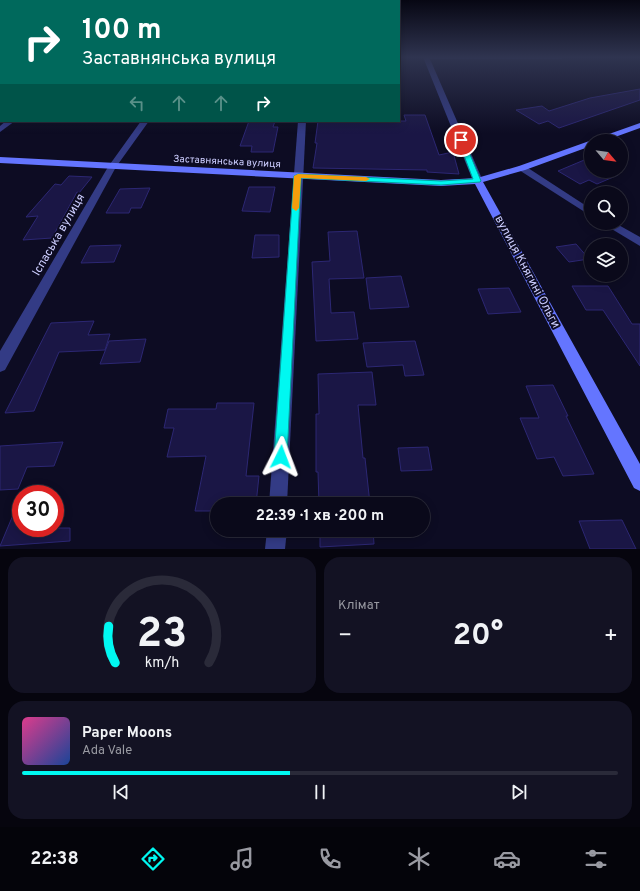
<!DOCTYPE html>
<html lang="uk">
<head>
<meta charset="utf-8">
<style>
  :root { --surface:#0a091a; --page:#131223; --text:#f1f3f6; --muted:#999aa2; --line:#2a2a39; --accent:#00f8f1 }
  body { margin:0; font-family:Overpass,sans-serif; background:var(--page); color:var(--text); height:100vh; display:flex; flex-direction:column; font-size:15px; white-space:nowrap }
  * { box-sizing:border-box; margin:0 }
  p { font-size:13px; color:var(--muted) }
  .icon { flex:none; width:22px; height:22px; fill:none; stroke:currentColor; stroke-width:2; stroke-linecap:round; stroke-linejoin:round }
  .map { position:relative; height:549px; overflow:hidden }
  .panel { display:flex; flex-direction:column; gap:8px; padding:8px; background:#06050e; flex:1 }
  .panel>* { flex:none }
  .hud { position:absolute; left:0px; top:0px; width:400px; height:122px; box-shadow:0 2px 10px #0003,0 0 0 1px var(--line); background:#00695c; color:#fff; overflow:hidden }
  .needle { width:26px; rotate:119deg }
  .controls { position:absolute; left:584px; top:134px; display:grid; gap:8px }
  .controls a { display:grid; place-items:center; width:44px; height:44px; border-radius:50%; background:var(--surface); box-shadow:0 2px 10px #0003,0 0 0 1px var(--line); font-size:20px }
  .speed { position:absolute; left:12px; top:485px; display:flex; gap:8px; font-size:20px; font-weight:700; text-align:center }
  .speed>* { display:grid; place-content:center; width:52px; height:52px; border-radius:50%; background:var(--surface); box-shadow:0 2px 10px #0003,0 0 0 1px var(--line); line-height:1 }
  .speed .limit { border:6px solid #d22; background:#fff; color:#111 }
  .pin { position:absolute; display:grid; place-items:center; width:34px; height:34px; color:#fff; margin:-17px; border:2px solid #fff; border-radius:50%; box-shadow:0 1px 4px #0007 }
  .me { position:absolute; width:44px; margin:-22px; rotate:3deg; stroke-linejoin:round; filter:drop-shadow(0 0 3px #0008) }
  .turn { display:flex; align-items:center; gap:14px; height:84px; padding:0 16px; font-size:18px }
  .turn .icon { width:52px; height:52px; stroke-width:2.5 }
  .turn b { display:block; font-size:28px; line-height:34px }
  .lanes { display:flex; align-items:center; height:38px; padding:0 16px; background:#0003; justify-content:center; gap:20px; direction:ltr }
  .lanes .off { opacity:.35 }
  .big { font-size:30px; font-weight:700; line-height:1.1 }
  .panel .widget { flex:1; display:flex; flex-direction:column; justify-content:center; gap:6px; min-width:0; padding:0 14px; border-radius:16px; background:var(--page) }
  .panel .dial { align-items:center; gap:0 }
  .dial svg { height:104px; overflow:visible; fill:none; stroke:var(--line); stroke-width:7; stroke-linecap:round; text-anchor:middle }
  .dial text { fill:var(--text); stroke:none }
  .song { display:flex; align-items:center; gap:12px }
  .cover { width:48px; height:48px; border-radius:6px; background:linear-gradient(135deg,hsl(330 70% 55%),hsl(220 70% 35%)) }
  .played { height:4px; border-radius:2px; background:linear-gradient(90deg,var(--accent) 45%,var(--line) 45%) }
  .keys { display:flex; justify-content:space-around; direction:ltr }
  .heat { display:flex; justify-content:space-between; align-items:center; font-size:22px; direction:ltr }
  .panel .tiles { flex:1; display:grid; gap:8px; grid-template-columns:1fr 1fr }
  .widget:last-child { grid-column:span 2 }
  .trip { position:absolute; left:210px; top:497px; width:220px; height:40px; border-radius:20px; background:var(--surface); box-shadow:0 2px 10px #0003,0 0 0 1px var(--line); font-weight:700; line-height:40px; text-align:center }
  .tab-bar { display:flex; height:64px; justify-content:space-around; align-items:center; background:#04040a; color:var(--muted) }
  .tab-bar .icon { width:28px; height:28px }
  .tab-bar .selected { color:var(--accent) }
  .tab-bar b { font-size:18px; color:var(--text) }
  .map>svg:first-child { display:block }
  .building { fill:#1a1645; stroke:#2c2773 }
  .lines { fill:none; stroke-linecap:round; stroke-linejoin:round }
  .lane { fill:#333b85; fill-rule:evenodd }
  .street { fill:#333b85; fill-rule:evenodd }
  .secondary { fill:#6475ff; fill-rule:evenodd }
  .route { fill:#00f8f1; stroke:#00a19d }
  .slow { fill:#f59e0b }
  .labels { text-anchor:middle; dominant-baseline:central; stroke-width:4; stroke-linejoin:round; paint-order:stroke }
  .far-street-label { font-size:10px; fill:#cdceff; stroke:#0d0c23 }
  .street-label { font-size:12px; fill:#cdceff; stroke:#0d0c23 }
</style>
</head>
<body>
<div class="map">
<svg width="640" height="549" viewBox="0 0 640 549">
  <rect width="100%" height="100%" fill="#0d0c23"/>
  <g class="building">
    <polygon points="640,89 640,100 559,128 548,121 539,124 516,110 542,106 549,111 590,98"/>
    <polygon points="404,115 425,115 439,155 453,152 459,174 427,172 427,170 313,168 317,143 315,143 318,121 406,121"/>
    <polygon points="249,121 275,121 273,127 278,127 273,152 251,152 252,146 240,146"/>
    <polygon points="589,158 591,160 591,171 611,171 618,175 597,184 589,180 580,184 558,171"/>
    <polygon points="69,176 92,177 79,193 77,192 52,238 23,240 38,216 26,217 55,184 61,185"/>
    <polygon points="249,187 275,187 270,212 242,211"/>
    <polygon points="150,188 141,208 131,208 129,213 106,213 120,189"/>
    <polygon points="357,231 364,278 329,279 331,313 354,312 358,339 316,341 312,262 330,261 328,232"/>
    <polygon points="255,235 279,235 279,257 252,258"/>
    <polygon points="576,244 589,259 569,262 556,247"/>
    <polygon points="121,245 114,262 81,263 90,246"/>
    <polygon points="401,276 409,307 370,309 366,278"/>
    <polygon points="572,286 608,286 632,324 640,324 640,366 603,310 586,310"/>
    <polygon points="509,288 521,312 488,314 478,289"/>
    <polygon points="94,321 88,335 110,334 105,350 59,352 34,411 5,413 51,323"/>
    <polygon points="146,339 140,362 100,364 109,341"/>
    <polygon points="415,341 424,375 405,376 403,365 367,367 363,343"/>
    <polygon points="372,372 376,405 358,405 363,458 365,458 370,504 319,504 318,472 316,472 316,414 319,414 318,374"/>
    <polygon points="553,385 568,416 566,416 594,474 563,476 554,457 537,459 520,418 539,418 526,386"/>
    <polygon points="217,403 254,403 246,476 259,476 256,504 217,504 217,511 195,511 206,456 167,457 174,428 164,428 168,409 216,409"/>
    <polygon points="63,442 54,466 27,467 18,489 0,490 0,446"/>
    <polygon points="428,447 432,470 401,471 398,448"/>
    <polygon points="21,496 21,528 70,528 70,541 0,546"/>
    <polygon points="622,520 636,549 590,549 579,521"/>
    <polygon points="320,530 373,530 374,544 320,547"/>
  </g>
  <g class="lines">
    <g class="lane">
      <rect x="0" y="60" width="1" height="4"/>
      <polygon points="519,166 525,166 591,209 591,216 519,170 518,168"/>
      <polygon points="603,223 615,223 640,237 640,246 605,225"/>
    </g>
    <g class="street">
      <polygon points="423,57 565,57 562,59 430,59 483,181 478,184 473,181"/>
      <polygon points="6,121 15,121 0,132 0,126"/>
      <polygon points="141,121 149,121 116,167 5,370 0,372 0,351 108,167"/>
      <polygon points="298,121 306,121 287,504 269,504"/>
      <polygon points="267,530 287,530 285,549 265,549"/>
    </g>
    <polygon class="secondary" points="640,123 640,128 604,141 591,141 591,146 525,170 483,182 640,464 640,491 634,488 475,184 441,186 0,163 0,157 441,180 477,178 519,166"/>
  </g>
  <linearGradient id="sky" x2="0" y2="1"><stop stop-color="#070713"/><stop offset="0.43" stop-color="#2f3450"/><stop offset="1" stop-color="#2f3450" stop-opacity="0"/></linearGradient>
  <rect width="640" height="133" fill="url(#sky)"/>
  <polygon class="route" points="458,138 464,140 481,181 480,182 441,185 301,178 287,457 285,462 281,464 276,462 274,457 294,176 298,174 441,181 473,179 458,140"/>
  <polygon class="slow" points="298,174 366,177 370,179 366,181 301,178 299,208 296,211 292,208 294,176"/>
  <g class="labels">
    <g class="far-street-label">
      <text transform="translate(227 162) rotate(3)">Заставнянська вулиця</text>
    </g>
    <g class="street-label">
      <text transform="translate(59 235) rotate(-60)">Іспаська вулиця</text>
      <text transform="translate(527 272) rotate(62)">вулиця Княгині Ольги</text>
    </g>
  </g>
</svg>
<div class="controls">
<a><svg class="needle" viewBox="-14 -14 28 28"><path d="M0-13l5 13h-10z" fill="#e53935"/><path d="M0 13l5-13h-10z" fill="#999aa2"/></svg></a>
<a><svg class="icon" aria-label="search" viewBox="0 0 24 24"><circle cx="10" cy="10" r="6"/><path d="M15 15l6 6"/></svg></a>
<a><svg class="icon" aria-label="layers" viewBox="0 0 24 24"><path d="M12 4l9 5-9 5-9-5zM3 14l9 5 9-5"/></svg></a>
</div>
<div class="speed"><div class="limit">30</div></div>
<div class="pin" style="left:461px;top:140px;background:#d93025"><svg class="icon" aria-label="arrive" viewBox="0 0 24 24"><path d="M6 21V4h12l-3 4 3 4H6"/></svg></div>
<svg class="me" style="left:281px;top:457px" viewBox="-20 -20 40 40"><path d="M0-17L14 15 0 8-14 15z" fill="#00f8f1" stroke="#fff" stroke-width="4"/></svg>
<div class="trip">22:39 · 1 хв · 200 m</div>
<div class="hud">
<div class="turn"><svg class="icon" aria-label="right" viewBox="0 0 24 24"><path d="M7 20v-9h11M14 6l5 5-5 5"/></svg><div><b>100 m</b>Заставнянська вулиця</div></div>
<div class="lanes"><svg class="icon off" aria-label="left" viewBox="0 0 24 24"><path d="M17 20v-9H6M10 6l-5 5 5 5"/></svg><svg class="icon off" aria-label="ahead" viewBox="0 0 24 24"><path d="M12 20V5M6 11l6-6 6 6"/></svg><svg class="icon off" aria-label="ahead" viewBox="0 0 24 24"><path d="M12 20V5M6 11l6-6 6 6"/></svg><svg class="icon" aria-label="right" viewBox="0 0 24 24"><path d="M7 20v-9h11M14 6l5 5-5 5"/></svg></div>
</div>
</div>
<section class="panel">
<div class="tiles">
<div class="widget dial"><svg viewBox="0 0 100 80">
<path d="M14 69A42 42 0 1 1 86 69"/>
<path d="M14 69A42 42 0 0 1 9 41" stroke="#00f8f1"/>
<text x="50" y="56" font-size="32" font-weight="700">23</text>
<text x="50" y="72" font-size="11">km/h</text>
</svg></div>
<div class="widget"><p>Клімат</p>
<div class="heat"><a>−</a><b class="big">20°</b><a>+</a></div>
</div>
<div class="widget">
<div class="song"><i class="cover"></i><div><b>Paper Moons</b><p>Ada Vale</p></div></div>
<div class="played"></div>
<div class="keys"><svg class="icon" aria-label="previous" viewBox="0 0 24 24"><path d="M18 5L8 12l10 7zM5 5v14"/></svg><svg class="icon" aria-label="pause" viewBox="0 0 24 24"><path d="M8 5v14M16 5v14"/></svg><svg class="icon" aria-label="next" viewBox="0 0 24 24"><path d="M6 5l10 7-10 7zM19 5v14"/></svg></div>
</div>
</div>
</section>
<nav class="tab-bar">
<b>22:38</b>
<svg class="icon selected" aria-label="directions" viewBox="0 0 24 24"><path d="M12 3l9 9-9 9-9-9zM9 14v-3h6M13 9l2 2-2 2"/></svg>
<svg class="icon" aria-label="music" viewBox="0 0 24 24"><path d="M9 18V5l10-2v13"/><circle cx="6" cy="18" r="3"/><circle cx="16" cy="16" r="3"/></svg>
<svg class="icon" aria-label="phone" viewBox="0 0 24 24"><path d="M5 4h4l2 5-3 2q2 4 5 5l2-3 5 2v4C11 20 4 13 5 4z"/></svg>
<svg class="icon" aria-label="climate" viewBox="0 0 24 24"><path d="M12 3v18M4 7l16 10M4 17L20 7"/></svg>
<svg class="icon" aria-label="car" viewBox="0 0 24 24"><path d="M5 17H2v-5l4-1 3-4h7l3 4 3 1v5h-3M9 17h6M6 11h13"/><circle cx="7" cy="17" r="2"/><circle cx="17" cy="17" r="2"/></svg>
<svg class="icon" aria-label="filters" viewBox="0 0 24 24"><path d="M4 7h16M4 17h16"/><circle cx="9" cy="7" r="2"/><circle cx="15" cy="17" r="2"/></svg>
</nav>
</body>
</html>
